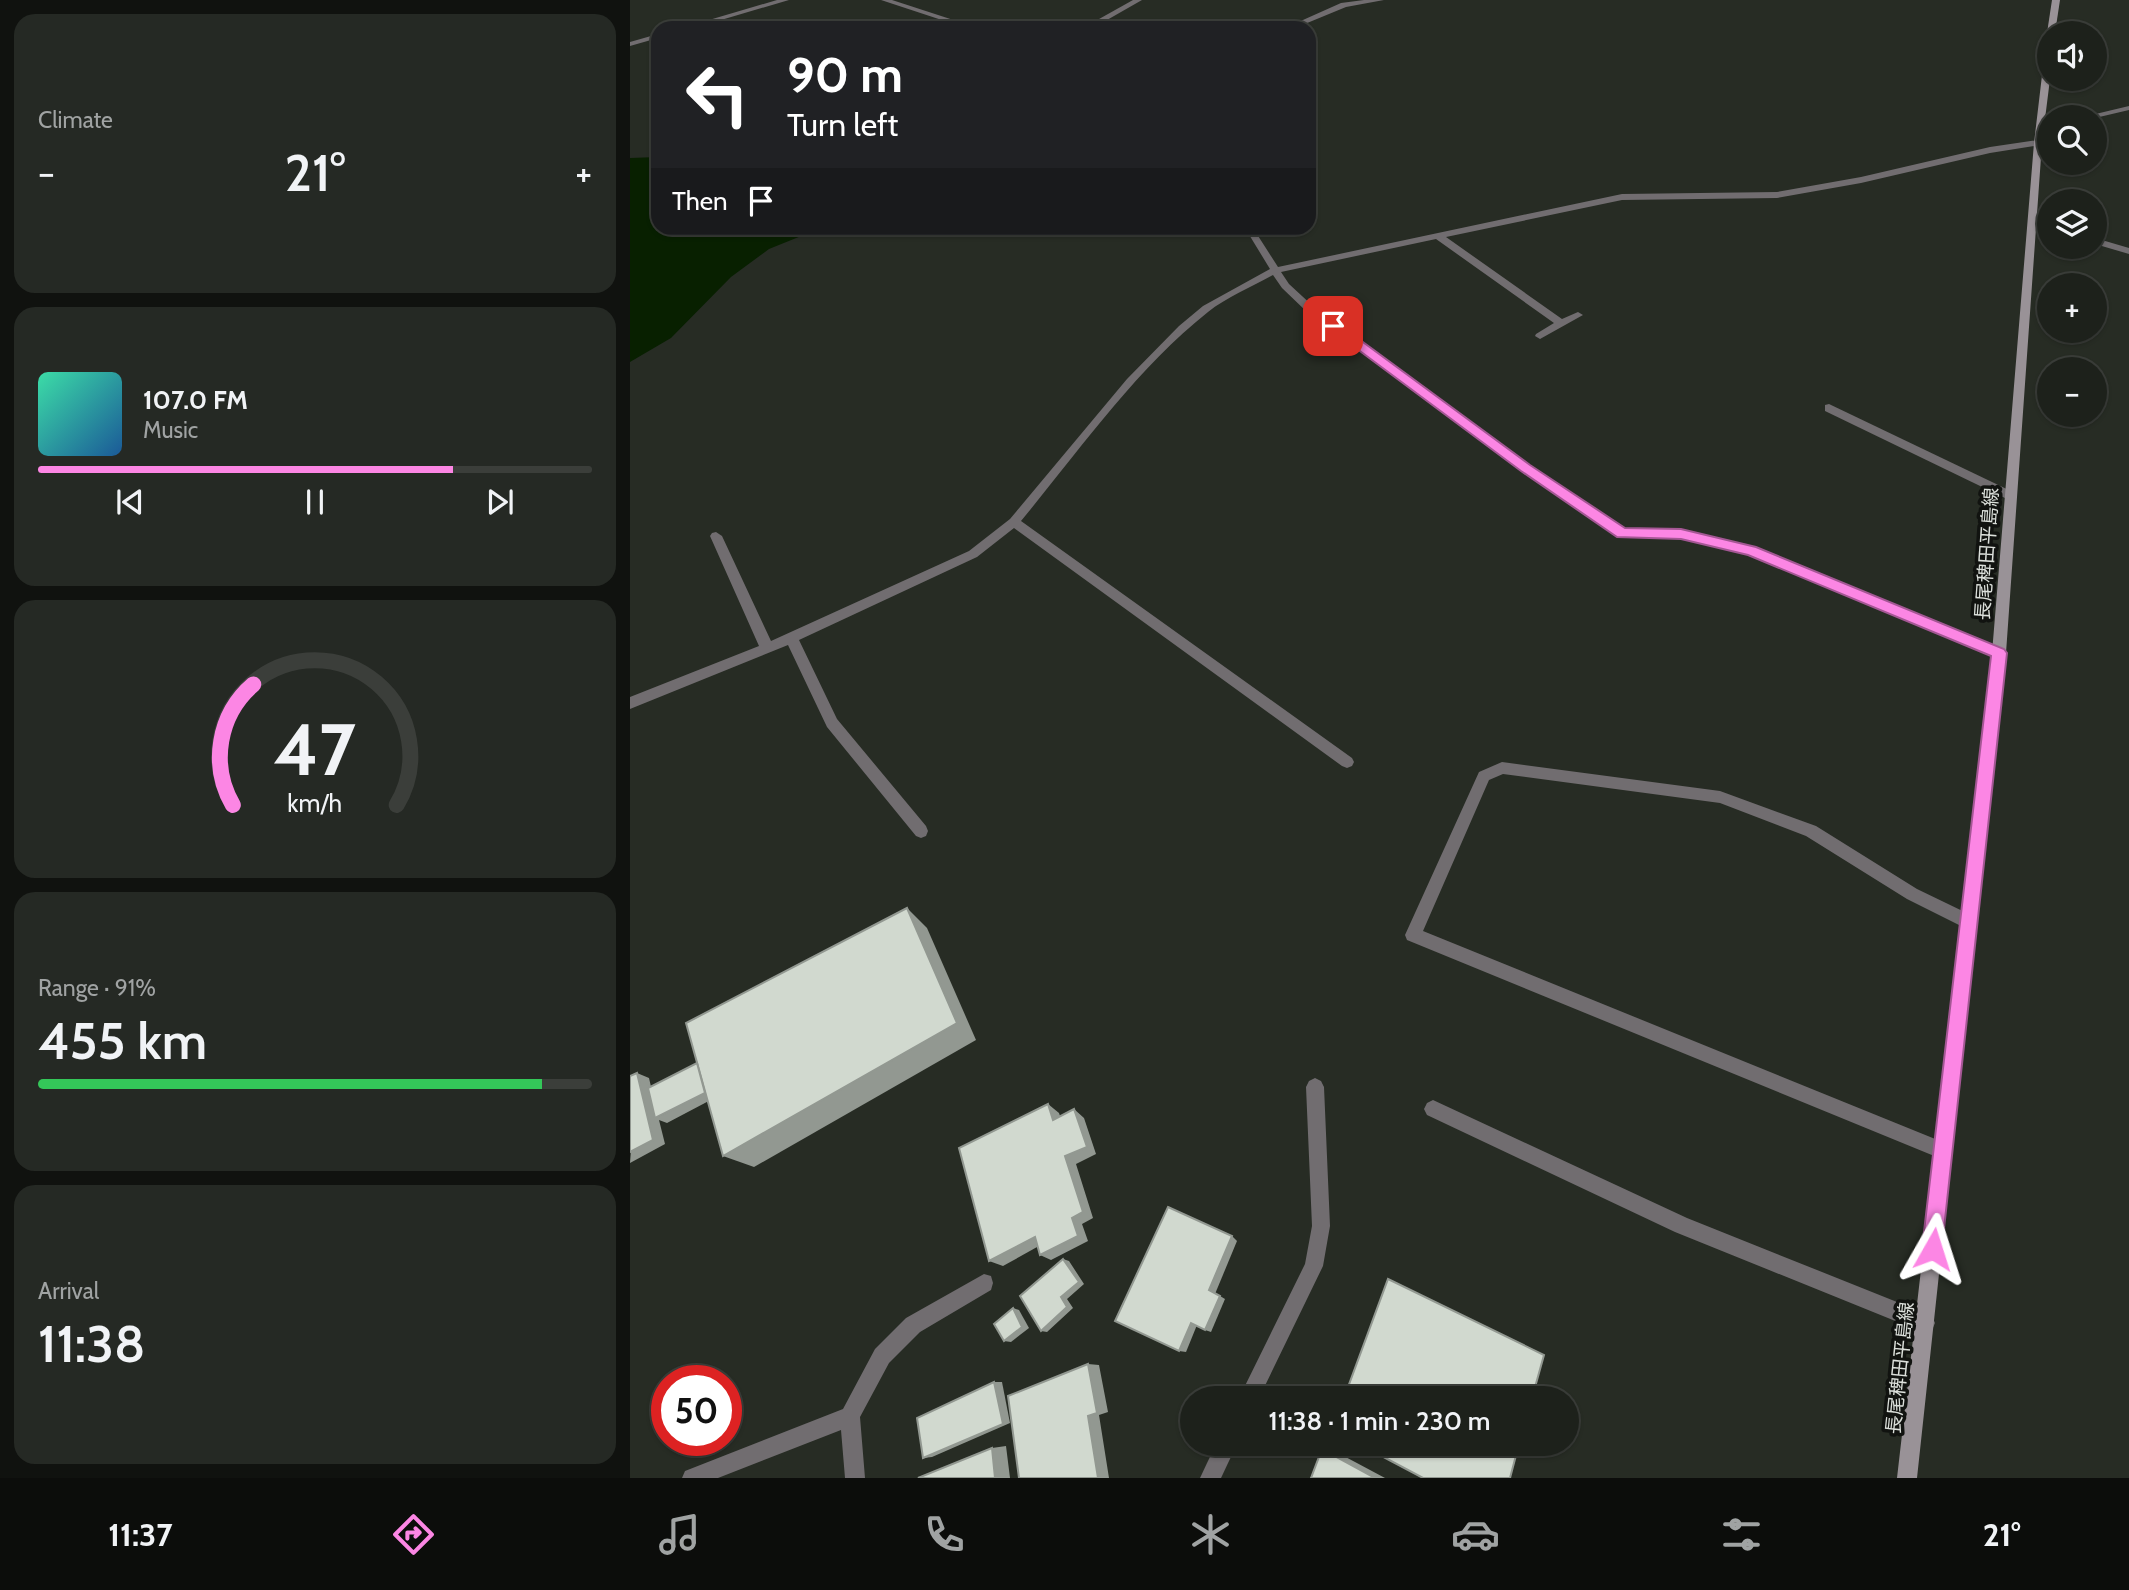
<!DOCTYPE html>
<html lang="en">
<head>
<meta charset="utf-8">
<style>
  :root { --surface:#1d211b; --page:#252924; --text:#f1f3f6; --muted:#a0a3a3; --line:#3b3e3a; --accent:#fc86e4 }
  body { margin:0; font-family:Cabin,"Noto Sans JP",sans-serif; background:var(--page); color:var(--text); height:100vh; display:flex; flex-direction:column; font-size:26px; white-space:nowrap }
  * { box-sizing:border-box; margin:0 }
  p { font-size:23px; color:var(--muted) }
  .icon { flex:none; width:38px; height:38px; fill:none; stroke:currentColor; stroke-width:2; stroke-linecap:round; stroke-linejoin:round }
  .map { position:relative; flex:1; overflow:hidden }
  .side { display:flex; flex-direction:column; gap:14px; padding:14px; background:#10120f; width:630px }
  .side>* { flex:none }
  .guide { position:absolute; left:21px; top:21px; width:665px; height:214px; border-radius:21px; box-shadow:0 2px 5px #0004,0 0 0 2px var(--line); background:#202124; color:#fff; overflow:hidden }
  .tools { position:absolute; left:1407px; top:21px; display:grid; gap:14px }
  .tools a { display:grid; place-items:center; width:70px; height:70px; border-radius:50%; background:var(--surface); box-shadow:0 2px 5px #0004,0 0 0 2px var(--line); font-size:35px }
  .speed { position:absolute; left:21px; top:1365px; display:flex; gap:14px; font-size:35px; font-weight:700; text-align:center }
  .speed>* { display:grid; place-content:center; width:91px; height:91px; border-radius:50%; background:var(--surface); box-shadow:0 2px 5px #0004,0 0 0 2px var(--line); line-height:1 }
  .speed .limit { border:10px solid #d22; background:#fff; color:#111 }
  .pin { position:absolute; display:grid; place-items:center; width:60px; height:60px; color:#fff; margin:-30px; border-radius:14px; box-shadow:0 4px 10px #0006 }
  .me { position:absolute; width:77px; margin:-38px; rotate:6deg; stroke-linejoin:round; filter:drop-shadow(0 0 5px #0008) }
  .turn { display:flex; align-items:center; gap:24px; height:147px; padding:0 21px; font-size:32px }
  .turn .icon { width:91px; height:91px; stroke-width:2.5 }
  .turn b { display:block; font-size:49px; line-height:60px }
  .then { display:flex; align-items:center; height:66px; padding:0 21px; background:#0003; gap:14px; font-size:26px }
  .big { font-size:52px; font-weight:600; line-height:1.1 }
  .side .card { flex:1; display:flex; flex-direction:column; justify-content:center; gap:10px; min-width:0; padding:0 24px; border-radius:21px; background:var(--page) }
  .side .dial { align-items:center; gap:0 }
  .dial svg { height:182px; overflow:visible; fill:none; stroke:var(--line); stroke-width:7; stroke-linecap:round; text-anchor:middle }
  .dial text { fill:var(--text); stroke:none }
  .song { display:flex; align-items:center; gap:21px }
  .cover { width:84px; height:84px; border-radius:10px; background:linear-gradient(135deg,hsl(160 70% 55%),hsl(210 70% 35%)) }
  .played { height:7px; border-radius:4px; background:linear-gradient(90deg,var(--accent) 75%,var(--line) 75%) }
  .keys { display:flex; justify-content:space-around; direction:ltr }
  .heat { display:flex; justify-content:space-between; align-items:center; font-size:38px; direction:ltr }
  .charge { height:10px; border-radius:5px; background:linear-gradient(90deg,#34c759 91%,var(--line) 0) }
  .trip { position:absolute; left:550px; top:1386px; width:399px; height:70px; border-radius:35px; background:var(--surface); box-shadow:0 2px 5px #0004,0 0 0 2px var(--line); font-weight:600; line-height:70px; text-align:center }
  .tabs { display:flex; height:112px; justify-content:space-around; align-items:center; background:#0c0d0b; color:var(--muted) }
  .tabs .icon { width:49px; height:49px }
  .tabs .current { color:var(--accent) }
  .tabs b { font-size:32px; color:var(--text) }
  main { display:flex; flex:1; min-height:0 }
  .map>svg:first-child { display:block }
  .water { fill:#082000 }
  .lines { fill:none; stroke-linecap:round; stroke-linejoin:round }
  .street { fill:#716d70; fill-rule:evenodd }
  .secondary { fill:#999297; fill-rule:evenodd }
  .shaded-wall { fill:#929891 }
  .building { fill:#d1d9cf; stroke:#929891; stroke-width:2 }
  .route { fill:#fc86e4; stroke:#a45794; stroke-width:2 }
  .labels { text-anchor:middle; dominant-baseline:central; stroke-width:7; stroke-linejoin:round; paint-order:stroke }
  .street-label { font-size:19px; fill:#dce0db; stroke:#111310 }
</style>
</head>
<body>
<main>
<section class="side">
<div class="card"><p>Climate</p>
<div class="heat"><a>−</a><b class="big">21°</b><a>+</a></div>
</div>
<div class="card">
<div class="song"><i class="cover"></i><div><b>107.0 FM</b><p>Music</p></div></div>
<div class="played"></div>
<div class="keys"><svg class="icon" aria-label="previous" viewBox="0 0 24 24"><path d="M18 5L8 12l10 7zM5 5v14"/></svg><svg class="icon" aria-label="pause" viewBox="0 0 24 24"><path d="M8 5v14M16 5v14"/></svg><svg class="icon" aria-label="next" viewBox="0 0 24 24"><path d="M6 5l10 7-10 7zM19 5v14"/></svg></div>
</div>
<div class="card dial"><svg viewBox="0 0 100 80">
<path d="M14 69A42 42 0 1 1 86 69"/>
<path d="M14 69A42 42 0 0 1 23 16" stroke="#fc86e4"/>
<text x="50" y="56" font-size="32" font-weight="700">47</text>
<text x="50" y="72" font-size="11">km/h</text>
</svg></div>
<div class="card"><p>Range · 91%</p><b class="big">455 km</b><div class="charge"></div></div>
<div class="card"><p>Arrival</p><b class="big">11:38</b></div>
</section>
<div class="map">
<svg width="1499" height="1478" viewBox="0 0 1499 1478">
  <rect width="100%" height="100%" fill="#272c24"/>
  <polygon class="water" points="28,157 28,228 191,228 139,249 101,277 41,338 0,362 0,158"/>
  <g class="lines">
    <g class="street">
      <polygon points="147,0 159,0 64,28 52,28"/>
      <polygon points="251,0 262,0 348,28 336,28"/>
      <polygon points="503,0 512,0 463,28 453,28"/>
      <polygon points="734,0 754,0 716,7 665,28 655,28 711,3"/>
      <polygon points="421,20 451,28 421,24 366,28"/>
      <polygon points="28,34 28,38 0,46 0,42"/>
      <polygon points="1499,106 1499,110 1465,118 1453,117"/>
      <path d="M1408,140L1412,143L1411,145L1360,153L1231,183L1147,198L992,200L816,237L932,319L948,312L953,315L910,339L905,336L906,334L924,323L806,239L651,272L659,284L685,308L899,465L994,529L1051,530L1125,547L1374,649L1376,653L1374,657H1364L1118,554L1051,538L988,536L891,471L677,312L652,288L643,275C622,287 597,297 578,312C506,369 449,451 391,521L722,758L724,762L722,766L717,768L712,766L384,528L347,557L169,640L207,719L296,826L298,831L296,836L291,838L286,836L197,727L158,645L0,709V697L129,646L80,536L82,533L86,532L92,536L141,641L339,551L380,519L497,379L549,326L573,306L640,269L615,228H623L648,267L992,194L1147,192L1231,177L1360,147Z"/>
      <polygon points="1402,221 1419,226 1419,232 1399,226 1399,222"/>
      <polygon points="1465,238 1499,248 1499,254 1465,244"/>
      <polygon points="1199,404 1385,493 1387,496 1385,499 1377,499 1195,411 1195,405"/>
      <polygon points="872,762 1090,791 1186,826 1287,889 1345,917 1347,922 1345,927 1339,929 1333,927 1277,899 1176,836 1090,803 873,774 859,780 793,931 1320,1145 1323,1151 1320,1157 1314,1160 777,940 775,935 849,772"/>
      <polygon points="685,1078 691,1081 694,1087 700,1226 693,1266 629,1398 609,1398 675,1264 682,1226 676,1087 679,1081"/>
      <polygon points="803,1100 1057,1218 1302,1316 1305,1323 1302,1330 1295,1333 1045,1232 797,1115 794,1109 797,1103"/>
      <polygon points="354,1274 361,1276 363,1283 361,1290 290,1332 259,1363 230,1417 235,1478 215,1478 211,1430 88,1478 52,1478 55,1471 213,1409 245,1349 276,1318"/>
      <polygon points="586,1444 607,1444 591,1478 570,1478"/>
    </g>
    <g class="secondary">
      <polygon points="1422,0 1430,0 1425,33 1419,35 1417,33"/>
      <polygon points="1419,48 1420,79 1412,143 1376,653 1287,1478 1267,1478 1362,653 1404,143 1415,50"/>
    </g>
  </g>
  <g class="shaded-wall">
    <polygon points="277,908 297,928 346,1040 124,1167 93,1156"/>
    <polygon points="7,1073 19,1078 28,1117 81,1089 92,1094 37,1123 29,1120 35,1144 0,1163"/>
    <polygon points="418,1104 429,1113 434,1128 423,1120"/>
    <polygon points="444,1109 454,1118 466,1154 446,1164 463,1218 452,1224 458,1241 421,1260 410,1255 442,1218 435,1156"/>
    <polygon points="602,1236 607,1241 585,1294 579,1290"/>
    <polygon points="405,1237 416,1242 373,1266 359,1261"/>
    <polygon points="433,1259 439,1261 454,1284 437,1299 443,1308 417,1332 411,1331 431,1297"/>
    <polygon points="590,1296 595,1299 581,1332 575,1330"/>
    <polygon points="383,1308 389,1310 399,1328 381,1342 374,1341"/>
    <polygon points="561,1323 567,1325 556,1352 549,1351"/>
    <polygon points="458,1364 469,1365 478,1412 469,1415 479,1478 468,1478 458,1416"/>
    <polygon points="364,1382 372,1382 380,1423 302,1457 293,1458"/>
    <polygon points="376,1446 380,1478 365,1478 362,1448"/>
    <polygon points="695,1446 755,1478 745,1478 692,1449"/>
  </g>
  <g class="building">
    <polygon points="277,908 327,1023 93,1156 56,1023"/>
    <polygon points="67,1063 75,1093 25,1118 18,1088"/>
    <polygon points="7,1073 23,1140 0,1152 0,1076"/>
    <polygon points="418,1104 423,1120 444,1109 457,1147 435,1156 453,1212 442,1218 448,1236 410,1255 405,1237 359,1261 329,1148"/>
    <polygon points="538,1207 602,1236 579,1290 590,1296 575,1330 561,1323 549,1351 485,1321"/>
    <polygon points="433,1259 449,1282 431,1297 437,1307 411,1331 390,1296"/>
    <polygon points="758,1279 914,1355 902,1398 714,1398"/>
    <polygon points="383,1308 392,1327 374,1341 364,1324"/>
    <polygon points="458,1364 467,1413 458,1416 468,1478 389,1478 378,1396"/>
    <polygon points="364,1382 373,1424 293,1458 287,1418"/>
    <polygon points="729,1444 889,1444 880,1478 793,1478"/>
    <polygon points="362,1448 365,1478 288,1478"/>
    <polygon points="692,1449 745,1478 681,1478"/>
  </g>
  <polygon class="route" points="699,323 707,323 900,465 995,528 1051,529 1126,547 1374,649 1377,653 1311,1256 1303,1260 1296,1256 1292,1249 1361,656 1118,555 1051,539 987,537 891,471 699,328"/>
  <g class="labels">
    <g class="street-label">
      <text transform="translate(1357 554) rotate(-86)">長尾稗田平島線</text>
      <text transform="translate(1270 1368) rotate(-84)">長尾稗田平島線</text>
    </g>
  </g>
</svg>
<div class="tools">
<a><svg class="icon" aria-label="sound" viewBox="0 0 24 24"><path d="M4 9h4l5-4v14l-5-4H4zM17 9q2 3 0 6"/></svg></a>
<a><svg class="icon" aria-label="search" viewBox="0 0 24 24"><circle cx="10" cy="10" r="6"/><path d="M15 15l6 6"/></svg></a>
<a><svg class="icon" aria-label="layers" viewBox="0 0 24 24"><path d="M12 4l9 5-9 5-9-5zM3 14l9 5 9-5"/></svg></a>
<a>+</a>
<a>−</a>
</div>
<div class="speed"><div class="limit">50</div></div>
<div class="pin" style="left:703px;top:326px;background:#d93025"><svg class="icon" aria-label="arrive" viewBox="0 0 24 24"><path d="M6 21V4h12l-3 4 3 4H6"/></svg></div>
<svg class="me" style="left:1303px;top:1249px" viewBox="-20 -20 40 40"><path d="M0-17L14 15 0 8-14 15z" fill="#fc86e4" stroke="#fff" stroke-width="4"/></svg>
<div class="trip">11:38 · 1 min · 230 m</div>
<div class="guide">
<div class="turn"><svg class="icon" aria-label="left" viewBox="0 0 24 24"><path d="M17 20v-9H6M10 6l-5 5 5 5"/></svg><div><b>90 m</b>Turn left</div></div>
<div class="then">Then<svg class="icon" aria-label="arrive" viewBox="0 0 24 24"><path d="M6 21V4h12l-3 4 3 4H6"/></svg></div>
</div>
</div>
</main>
<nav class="tabs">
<b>11:37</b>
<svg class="icon current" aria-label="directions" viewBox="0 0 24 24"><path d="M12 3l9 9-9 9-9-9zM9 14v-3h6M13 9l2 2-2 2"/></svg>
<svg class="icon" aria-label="music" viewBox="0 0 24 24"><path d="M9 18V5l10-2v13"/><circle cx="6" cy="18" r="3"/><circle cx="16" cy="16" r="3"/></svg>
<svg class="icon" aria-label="phone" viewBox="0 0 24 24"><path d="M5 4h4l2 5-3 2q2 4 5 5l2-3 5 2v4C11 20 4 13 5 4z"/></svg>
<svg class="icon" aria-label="climate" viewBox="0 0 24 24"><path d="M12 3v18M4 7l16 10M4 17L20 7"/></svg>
<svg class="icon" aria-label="car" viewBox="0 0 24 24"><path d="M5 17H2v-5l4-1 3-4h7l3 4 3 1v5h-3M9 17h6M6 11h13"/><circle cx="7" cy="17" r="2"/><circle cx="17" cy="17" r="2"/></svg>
<svg class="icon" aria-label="filters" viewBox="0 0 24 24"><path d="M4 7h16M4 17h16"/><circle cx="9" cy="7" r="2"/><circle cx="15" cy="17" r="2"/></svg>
<b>21°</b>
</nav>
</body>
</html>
